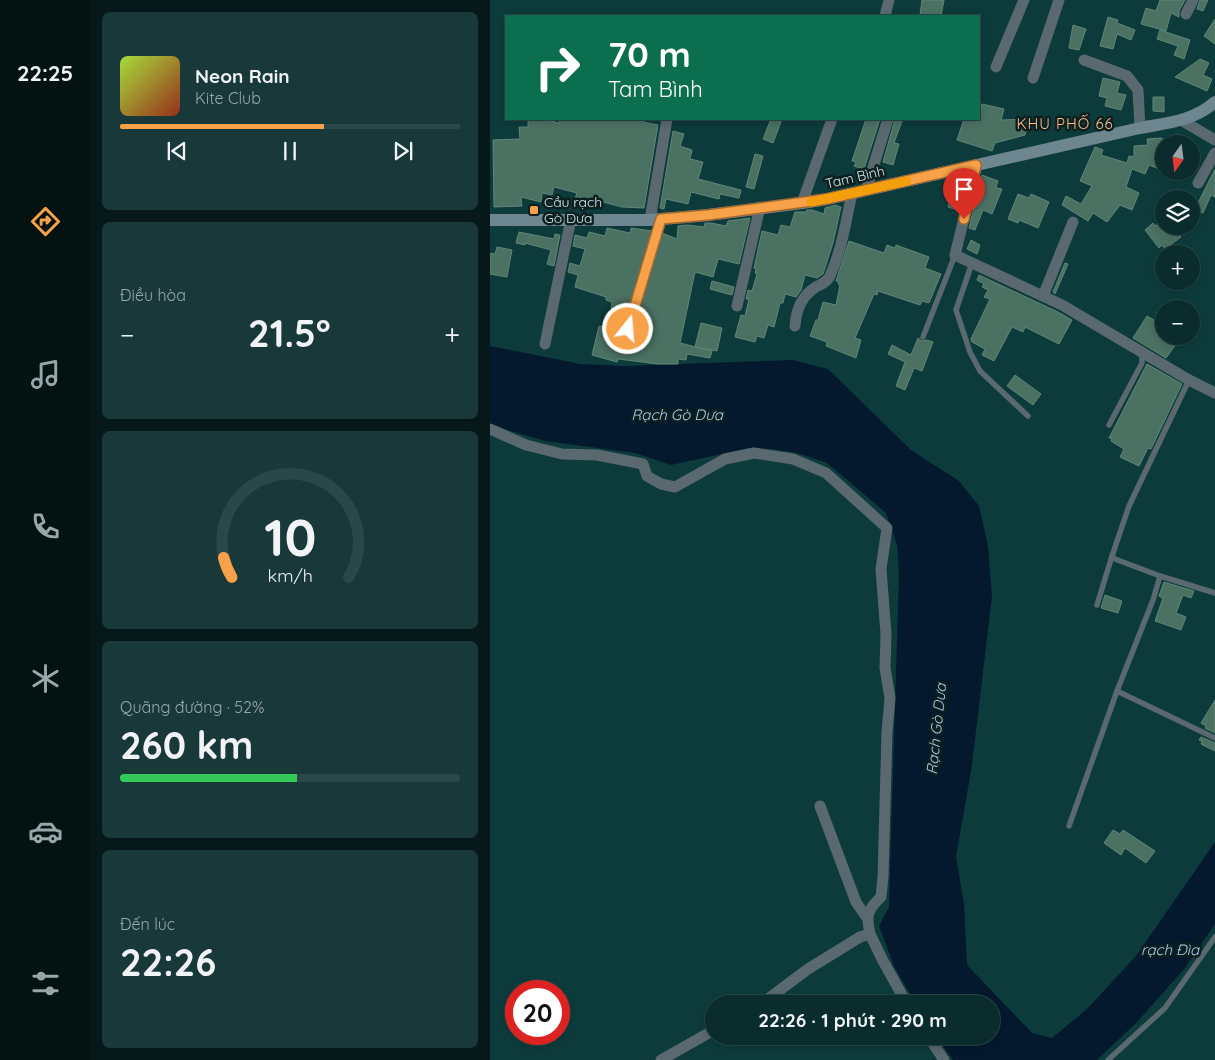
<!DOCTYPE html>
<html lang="vi">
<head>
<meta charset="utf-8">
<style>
  :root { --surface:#0a2c2d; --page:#183839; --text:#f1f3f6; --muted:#99a7aa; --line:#2a4849; --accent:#f7a149 }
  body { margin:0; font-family:Quicksand,sans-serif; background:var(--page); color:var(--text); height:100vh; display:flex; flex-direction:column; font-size:19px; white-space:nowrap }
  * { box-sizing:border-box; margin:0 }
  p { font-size:16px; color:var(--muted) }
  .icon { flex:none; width:28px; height:28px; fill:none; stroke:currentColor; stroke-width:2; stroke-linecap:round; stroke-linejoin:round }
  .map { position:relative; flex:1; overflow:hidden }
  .side { display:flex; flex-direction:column; gap:12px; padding:12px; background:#061819; width:400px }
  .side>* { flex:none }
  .guide { position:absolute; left:15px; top:15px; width:475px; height:105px; border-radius:0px; box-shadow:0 2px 8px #0003,0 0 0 1px var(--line); background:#0b6e4f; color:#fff; overflow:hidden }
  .needle { width:32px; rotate:194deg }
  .fabs { position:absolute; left:665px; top:135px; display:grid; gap:10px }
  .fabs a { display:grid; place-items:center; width:45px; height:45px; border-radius:50%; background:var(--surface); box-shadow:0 2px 8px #0003,0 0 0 1px var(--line); font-size:25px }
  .speed { position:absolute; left:15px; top:980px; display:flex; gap:10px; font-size:25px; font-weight:700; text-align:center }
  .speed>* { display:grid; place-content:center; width:65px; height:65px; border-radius:50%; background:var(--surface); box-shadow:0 2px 8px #0003,0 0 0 1px var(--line); line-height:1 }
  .speed .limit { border:8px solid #d22; background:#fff; color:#111 }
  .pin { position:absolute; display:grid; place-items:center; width:42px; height:42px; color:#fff; margin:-51px -21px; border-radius:50% 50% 50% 0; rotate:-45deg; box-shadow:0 0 5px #0007 }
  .pin .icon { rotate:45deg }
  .me { position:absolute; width:55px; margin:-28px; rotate:17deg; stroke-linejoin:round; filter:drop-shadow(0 0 4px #0008) }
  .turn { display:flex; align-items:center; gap:18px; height:105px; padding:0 20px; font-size:22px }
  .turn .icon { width:65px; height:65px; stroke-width:2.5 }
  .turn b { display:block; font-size:35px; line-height:42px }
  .big { font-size:38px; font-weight:700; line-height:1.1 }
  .side .widget { flex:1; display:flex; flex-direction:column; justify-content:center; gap:8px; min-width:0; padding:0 18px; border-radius:8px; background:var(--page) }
  .side .dial { align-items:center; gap:0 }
  .dial svg { height:130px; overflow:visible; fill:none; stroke:var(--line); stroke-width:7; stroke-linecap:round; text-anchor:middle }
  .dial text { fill:var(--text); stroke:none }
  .song { display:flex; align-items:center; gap:15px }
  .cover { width:60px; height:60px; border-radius:8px; background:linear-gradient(135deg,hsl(80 70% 55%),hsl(10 70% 35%)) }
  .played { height:5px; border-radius:2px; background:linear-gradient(90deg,var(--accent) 60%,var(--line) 60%) }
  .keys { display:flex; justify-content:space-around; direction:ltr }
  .heat { display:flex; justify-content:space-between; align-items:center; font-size:28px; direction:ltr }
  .charge { height:8px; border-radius:4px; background:linear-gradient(90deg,#34c759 52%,var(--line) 0) }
  .trip { position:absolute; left:215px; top:995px; width:295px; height:50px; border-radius:25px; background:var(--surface); box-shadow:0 2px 8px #0003,0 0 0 1px var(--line); font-weight:700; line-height:50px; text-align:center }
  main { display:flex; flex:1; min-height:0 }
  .dock { display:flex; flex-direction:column; width:90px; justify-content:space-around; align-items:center; background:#041212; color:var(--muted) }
  .dock .icon { width:35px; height:35px }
  .dock .current { color:var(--accent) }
  .dock b { font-size:22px; color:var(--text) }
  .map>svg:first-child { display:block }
  .water { fill:#04192e }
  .building { fill:#4b7163; stroke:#608678 }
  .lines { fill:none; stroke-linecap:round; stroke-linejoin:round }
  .lane { stroke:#59696f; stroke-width:5.5 }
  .street { stroke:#59696f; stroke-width:11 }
  .secondary { stroke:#6d8690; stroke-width:12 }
  .route-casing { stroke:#a1692f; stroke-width:12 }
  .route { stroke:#f7a149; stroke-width:9 }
  .slow { stroke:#f59e0b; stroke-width:9 }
  .poi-dot { fill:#f7a149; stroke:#0d1f1f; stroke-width:2 }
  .labels { text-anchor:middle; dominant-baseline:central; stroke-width:5; stroke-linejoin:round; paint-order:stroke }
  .street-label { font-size:14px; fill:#d0e7e7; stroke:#0d1f1f }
  .poi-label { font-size:14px; fill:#d0e7e7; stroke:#0d1f1f; text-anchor:start }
  .neighbourhood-label { font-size:15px; letter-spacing:1px; fill:#fcbf87; stroke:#0d1f1f }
  .water-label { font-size:15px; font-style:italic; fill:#abccef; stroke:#0d1f1f }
</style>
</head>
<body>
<main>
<nav class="dock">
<b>22:25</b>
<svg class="icon current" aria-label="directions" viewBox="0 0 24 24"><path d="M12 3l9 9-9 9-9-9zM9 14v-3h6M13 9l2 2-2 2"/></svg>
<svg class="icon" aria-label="music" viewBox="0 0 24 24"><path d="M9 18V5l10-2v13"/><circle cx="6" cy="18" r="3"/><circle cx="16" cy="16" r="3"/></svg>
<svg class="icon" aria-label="phone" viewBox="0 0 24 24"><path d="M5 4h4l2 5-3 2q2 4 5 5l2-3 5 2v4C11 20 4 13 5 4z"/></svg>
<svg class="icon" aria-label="climate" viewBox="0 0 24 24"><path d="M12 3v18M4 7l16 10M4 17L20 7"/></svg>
<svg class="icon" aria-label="car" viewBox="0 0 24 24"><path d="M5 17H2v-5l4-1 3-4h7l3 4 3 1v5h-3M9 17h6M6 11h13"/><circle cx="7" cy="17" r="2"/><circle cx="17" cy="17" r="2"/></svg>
<svg class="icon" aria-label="filters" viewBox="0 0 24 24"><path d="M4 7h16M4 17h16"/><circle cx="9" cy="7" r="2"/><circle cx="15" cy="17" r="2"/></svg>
</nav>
<section class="side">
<div class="widget">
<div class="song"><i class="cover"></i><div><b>Neon Rain</b><p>Kite Club</p></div></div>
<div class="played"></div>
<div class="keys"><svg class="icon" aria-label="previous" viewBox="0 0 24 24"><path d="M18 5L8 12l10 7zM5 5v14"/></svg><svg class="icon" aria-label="pause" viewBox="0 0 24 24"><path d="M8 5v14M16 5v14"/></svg><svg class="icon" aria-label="next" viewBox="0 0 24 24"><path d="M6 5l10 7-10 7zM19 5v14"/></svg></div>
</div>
<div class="widget"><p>Điều hòa</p>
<div class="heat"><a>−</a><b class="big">21.5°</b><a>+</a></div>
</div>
<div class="widget dial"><svg viewBox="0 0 100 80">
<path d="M14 69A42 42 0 1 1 86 69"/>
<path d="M14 69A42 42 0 0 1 9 57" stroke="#f7a149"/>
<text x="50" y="56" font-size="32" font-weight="700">10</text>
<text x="50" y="72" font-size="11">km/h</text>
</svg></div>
<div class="widget"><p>Quãng đường · 52%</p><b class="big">260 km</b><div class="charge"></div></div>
<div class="widget"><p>Đến lúc</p><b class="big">22:26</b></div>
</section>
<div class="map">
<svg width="725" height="1060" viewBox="0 0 725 1060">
  <rect width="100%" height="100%" fill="#0d3b3c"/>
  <polygon class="water" points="0,346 90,364 136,366 303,360 338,369 421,450 469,481 489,506 498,546 502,596 482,765 466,857 474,904 477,965 542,1033 562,1038 597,1009 646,956 725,842 725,924 695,968 647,1022 607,1060 463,1060 446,1036 501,1036 501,1004 426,1004 404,966 389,926 399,907 409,573 407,545 396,513 337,463 307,453 283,449 259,448 181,465 145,453 55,441 0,425"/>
  <g class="building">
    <polygon points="432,0 454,0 451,16 430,15"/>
    <polygon points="670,0 695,0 689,11 689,17 681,13 676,31 651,24 656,8 666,11"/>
    <polygon points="710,0 718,0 713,11 707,9"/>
    <polygon points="618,17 628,20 627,23 645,30 641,40 627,34 623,49 610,46"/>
    <polygon points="725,19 725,44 714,36"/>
    <polygon points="583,25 596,29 589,50 579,48"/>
    <polygon points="670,30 700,40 694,59 684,55 688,46 667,39"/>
    <polygon points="710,59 719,63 713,75 722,79 717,91 685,77"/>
    <polygon points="613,78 630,82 627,93 636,95 631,110 615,106 617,98 609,96"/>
    <polygon points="663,97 674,97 674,112 663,111"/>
    <polygon points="492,104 514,109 511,120 540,119 535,135 505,143 502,151 467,140 474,119 489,119"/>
    <polygon points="38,119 52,119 69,123 70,119 154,119 153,122 168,125 154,208 132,207 113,202 113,205 102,202 101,203 85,199 87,193 64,187 62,195 52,193 51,202 31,197 32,206 4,207 3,140 30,139 29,127 38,127"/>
    <polygon points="281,119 292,119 283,143 273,139"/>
    <polygon points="376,119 390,119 374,169 364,166 366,162 362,161"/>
    <polygon points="405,119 412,121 404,143 409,144 403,165 393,162"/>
    <polygon points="183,131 194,134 190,146 202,150 200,159 213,162 208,179 251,190 249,198 230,194 229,199 201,192 198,204 176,199 174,209 170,208"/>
    <polygon points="672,138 674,144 674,171 659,165 655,174 642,169 636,187 649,193 642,210 630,205 617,222 603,213 598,221 572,205 576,196 591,204 602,186 590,181 605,147 613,150 611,155 637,163 639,156 644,157 644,146 658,145 657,139"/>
    <polygon points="265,154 273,156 264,189 256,187"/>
    <polygon points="725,169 725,197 721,195 713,213 705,209"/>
    <polygon points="492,175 508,181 506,188 512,189 502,214 493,210 485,230 479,228"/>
    <polygon points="465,180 475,183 468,210 458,207"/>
    <polygon points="528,194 539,198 541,194 559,202 548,228 529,220 528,223 518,219"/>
    <polygon points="345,205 351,207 343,243 333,274 327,278 315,275 311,290 306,297 295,294 293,303 290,303 284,327 278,325 274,338 267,336 265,342 245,337 251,315 255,316 259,299 256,299 258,290 262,291 267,274 265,273 266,269 264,268 272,231 288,235 291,225 300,227 305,212 316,212 317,210 322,210 334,214 335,208"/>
    <polygon points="260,218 249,264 228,259 223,277 205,272 190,343 222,351 220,358 197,354 196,360 188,359 188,364 168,364 128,359 127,362 102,355 109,326 141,333 172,233 187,239 188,226 197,225 214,227 215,223 221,223 236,226 238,221"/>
    <polygon points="674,220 674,234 683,227 691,237 675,249 672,245 669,248 655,230 663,223 665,226"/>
    <polygon points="117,228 140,233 141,228 162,231 138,313 121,309 122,302 116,300 116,297 85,287 88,275 78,272 80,263 90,266 95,249 83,246 85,235 97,238 99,232 115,236"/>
    <polygon points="29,232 64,239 65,234 70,235 64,266 57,264 61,250 35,243 35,245 26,243"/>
    <polygon points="481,240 490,245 487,254 477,249"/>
    <polygon points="359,241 394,253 397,245 405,248 406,245 439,257 435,268 451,274 439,303 432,301 430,305 388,291 387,295 384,294 365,338 371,340 366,358 336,346 337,342 320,336 326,320 328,320 333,302 346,305 350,285 348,284 349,282 346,281"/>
    <polygon points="7,247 22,250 17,277 0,274 0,253 5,254"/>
    <polygon points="575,263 578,264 565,294 563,292"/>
    <polygon points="489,275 568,312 582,320 569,344 535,327 533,332 522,327 504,361 492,355 495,349 482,342 481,339 500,299 494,297 498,290 492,287 494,284 487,280"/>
    <polygon points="222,281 244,287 242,295 220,289"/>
    <polygon points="657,316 674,326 674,336 692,336 676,358 643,338"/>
    <polygon points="211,323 232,328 227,351 205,347"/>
    <polygon points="428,338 432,341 437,340 443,342 432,371 424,368 415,390 406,386 415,362 398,354 402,345 421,355"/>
    <polygon points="657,364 692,384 661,449 658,448 649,466 630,457 634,449 621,441 622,439 619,438"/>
    <polygon points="525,375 551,394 543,405 517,386"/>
    <polygon points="674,582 704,591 701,598 693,595 686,613 696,617 691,630 665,621 673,598 669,596"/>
    <polygon points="615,595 632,601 628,613 611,608"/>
    <polygon points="725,700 725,733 715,728 716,726 711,723"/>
    <polygon points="711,737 725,743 725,751 711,744 712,741 709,740"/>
    <polygon points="623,830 630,834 633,830 665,851 656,863 635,848 631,855 614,843"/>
  </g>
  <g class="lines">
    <g class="lane">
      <polyline points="482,263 466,310 480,352 490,371 538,416"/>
      <polyline points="138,329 171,219"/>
      <polyline points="433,337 465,255"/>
      <polyline points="699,380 639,506 622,556 625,559 670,576 725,593"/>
      <polyline points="619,425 652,363 652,352"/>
      <polyline points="607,605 622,556"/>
      <polyline points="627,691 725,738"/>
      <polyline points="579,826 627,691 663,600 670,576"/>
      <polyline points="618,1060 675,1008 725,937"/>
    </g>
    <g class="street">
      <polyline points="696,14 703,0"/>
      <polyline points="395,16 399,0"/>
      <polyline points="594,60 637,76 648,90 650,128"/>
      <polyline points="506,67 534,0"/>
      <polyline points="543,78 569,0"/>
      <polyline points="691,120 725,140"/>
      <polyline points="487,165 465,255 572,305 699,380 725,393"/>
      <polyline points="708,183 725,153"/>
      <polyline points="376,190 398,119"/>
      <polyline points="312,203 342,119"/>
      <polyline points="160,220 177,119"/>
      <polyline points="553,296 583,222"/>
      <polyline points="247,306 270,207"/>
      <path d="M305,326C306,310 311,296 326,287C332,284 337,282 340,276C352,249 356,221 362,193"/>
      <polyline points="55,344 81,219"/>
      <path d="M0,429L36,445L72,454L107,455L153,464L157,476L171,484L185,487L235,459L264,453L303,459L336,473L397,528L391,569L396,634L395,668L400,698L397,732L393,877L391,897C377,910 376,916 380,934"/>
      <polyline points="330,806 366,902 377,918"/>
      <polyline points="271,1004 318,969 370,937 380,934 392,959 417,1004"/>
      <polyline points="438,1036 454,1060"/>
      <polyline points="171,1060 224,1030"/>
    </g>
    <path class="secondary" d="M0,220H160L218,215L312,203L337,199L650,128C677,123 704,121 725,102"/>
  </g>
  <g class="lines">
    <g class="route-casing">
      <polyline id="route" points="138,329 171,219 218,215 337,199 486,165 474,219"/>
    </g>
    <use href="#route" class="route"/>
    <polyline class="slow" points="321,202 417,181"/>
  </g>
  <rect class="poi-dot" x="39" y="205" width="10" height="10" rx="2.5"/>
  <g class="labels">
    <g class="street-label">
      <text transform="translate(365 177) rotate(-13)">Tam Bình</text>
    </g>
    <g class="poi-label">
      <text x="54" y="202">Cầu rạch<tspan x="54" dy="16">Gò Dưa</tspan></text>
    </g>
    <g class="neighbourhood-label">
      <text x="575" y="123">KHU PHỐ 66</text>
    </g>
    <g class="water-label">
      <text x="187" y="414">Rạch Gò Dưa</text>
      <text transform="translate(446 729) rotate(-84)">Rạch Gò Dưa</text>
      <text x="680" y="949">rạch Đìa</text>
    </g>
  </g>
</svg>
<div class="fabs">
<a><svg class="needle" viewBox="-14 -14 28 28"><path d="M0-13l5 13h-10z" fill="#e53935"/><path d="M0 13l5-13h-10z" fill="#99a7aa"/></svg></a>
<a><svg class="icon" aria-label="layers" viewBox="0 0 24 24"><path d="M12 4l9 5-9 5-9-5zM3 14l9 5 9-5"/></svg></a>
<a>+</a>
<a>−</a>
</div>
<div class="speed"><div class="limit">20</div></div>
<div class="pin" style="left:474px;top:219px;background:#d93025"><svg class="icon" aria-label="arrive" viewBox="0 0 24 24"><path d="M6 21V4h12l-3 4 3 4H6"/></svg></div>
<svg class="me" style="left:138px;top:329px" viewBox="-20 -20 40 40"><circle r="17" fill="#f7a149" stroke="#fff" stroke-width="3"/><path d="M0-11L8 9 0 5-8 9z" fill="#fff"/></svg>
<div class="trip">22:26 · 1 phút · 290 m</div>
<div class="guide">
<div class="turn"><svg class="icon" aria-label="right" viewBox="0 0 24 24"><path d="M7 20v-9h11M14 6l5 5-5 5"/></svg><div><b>70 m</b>Tam Bình</div></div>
</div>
</div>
</main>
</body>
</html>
